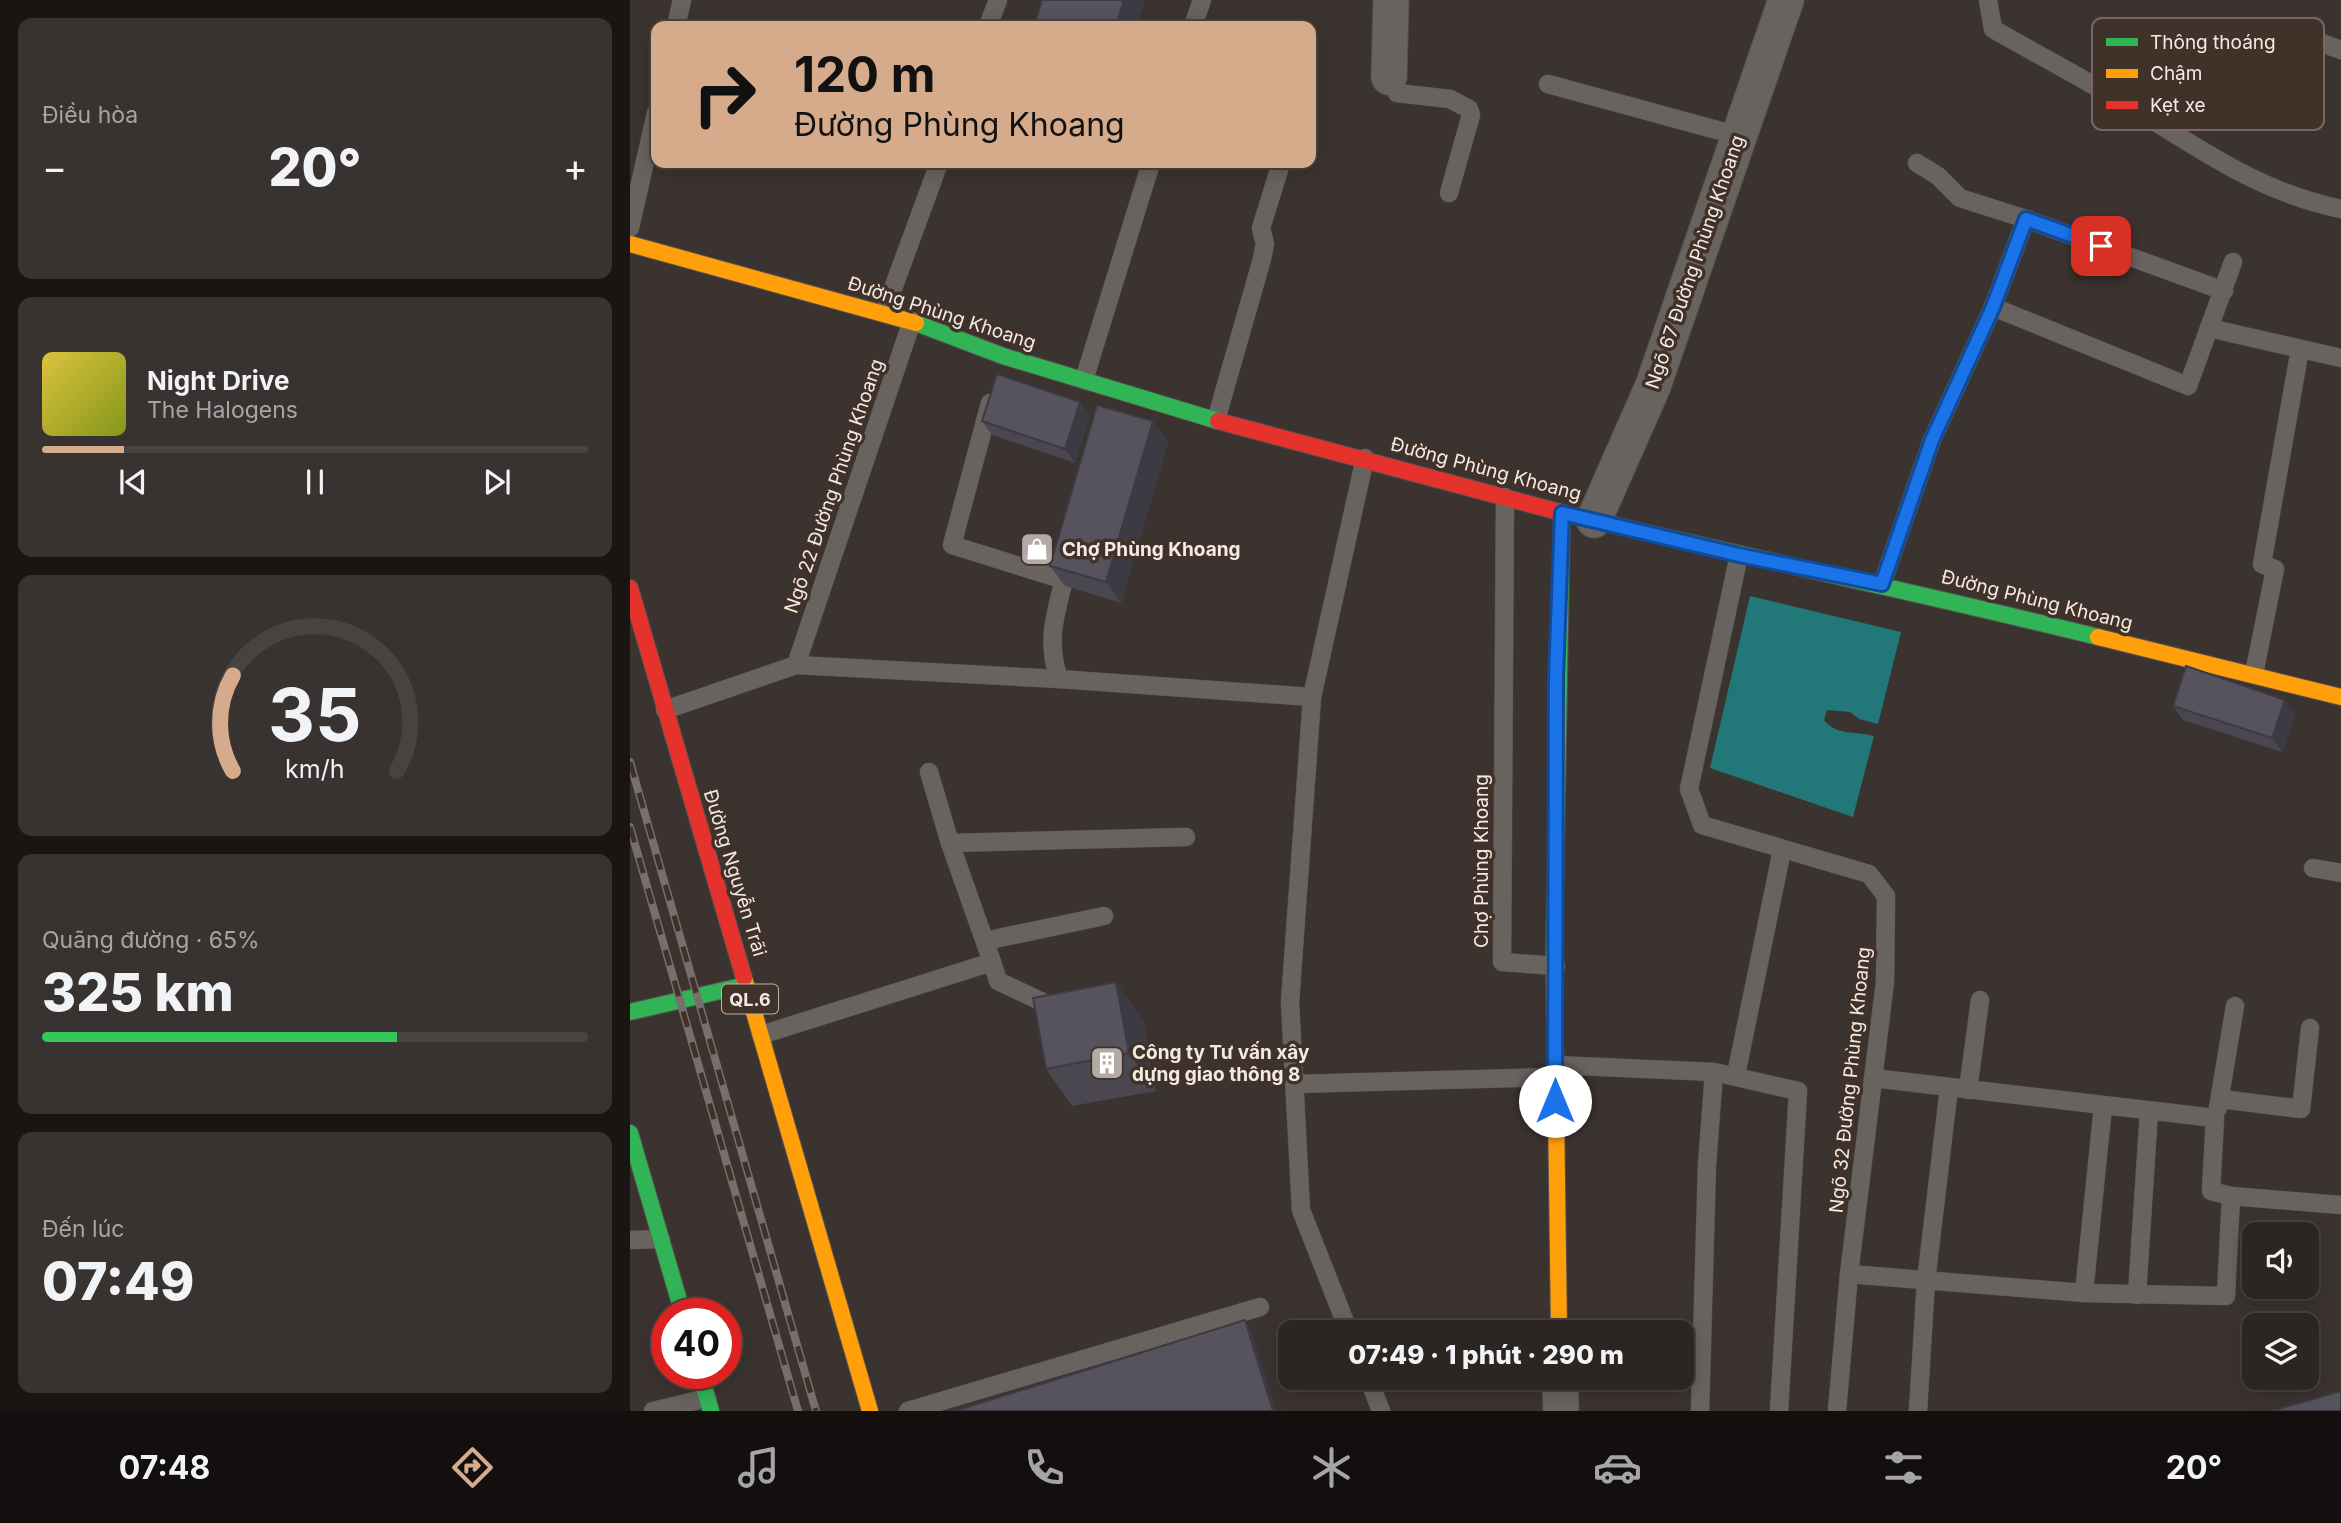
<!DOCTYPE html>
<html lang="vi">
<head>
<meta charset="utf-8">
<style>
  :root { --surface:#2c2623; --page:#383230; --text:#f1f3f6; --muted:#a6a5a6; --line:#484341; --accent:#d6ab8b }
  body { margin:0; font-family:Inter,sans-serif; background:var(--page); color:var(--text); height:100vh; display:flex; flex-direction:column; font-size:26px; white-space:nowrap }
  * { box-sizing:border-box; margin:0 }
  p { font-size:23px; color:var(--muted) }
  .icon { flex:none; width:38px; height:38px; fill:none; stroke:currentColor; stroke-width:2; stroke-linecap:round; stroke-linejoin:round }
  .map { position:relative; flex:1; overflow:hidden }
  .panel { display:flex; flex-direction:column; gap:18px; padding:18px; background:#181513; width:630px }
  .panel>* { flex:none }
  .hud { position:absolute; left:21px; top:21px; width:665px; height:147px; border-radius:14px; box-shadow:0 4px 18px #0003,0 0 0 2px var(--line); background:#d6ab8b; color:#111; overflow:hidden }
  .fabs { position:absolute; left:1612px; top:1222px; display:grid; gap:14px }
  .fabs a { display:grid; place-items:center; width:77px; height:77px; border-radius:14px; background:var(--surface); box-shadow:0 4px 18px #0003,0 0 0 2px var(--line); font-size:35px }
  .speed { position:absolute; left:21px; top:1298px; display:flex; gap:14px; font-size:35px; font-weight:700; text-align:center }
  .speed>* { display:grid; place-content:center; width:91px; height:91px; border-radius:50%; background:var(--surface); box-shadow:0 4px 18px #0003,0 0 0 2px var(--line); line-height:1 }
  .speed .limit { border:10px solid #d22; background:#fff; color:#111 }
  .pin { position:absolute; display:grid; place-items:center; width:60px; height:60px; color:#fff; margin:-30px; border-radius:14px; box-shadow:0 4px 10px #0006 }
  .me { position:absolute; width:77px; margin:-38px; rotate:0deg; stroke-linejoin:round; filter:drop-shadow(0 0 5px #0008) }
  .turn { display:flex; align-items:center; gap:24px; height:147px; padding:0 28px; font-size:32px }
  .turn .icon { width:91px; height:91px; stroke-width:2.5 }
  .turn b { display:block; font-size:49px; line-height:60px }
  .big { font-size:52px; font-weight:800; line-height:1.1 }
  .panel .tile { flex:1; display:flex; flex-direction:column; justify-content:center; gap:10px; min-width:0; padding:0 24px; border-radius:14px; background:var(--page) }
  .panel .dial { align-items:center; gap:0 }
  .dial svg { height:182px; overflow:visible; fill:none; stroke:var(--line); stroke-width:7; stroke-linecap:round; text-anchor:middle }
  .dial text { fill:var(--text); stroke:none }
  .song { display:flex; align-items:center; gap:21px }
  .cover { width:84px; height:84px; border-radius:10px; background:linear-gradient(135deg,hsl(50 70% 55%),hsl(70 70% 35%)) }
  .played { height:7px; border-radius:4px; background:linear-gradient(90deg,var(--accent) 15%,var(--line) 15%) }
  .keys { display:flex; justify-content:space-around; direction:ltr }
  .heat { display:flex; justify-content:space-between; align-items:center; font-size:38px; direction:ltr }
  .charge { height:10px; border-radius:5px; background:linear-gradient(90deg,#34c759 65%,var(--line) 0) }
  .trip { position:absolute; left:648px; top:1320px; width:416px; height:70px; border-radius:14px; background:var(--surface); box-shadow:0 4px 18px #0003,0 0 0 2px var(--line); font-weight:800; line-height:70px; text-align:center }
  .dock { display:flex; height:112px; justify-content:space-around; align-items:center; background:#120f0e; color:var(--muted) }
  .dock .icon { width:49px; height:49px }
  .dock .current { color:var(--accent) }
  .dock b { font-size:32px; color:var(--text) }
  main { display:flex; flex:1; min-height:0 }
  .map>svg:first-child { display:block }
  .water { fill:#227879 }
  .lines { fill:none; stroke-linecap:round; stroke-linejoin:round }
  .lane-casing { stroke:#58514e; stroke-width:19 }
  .street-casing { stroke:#58514e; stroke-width:37 }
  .fast-casing { stroke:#58514e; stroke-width:18 }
  .slow-casing { stroke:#58514e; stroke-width:18 }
  .jam-casing { stroke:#58514e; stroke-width:18 }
  .lane { stroke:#69635f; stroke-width:18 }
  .street { stroke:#69635f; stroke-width:35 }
  .fast { stroke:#30b455; stroke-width:16 }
  .slow { stroke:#ff9f0a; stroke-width:16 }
  .jam { stroke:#e5322d; stroke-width:16 }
  .rail-casing { stroke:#766f6c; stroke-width:8 }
  .rail { stroke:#413229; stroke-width:5; stroke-dasharray:16; stroke-linecap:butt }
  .wall { fill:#4a4751 }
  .shaded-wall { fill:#3c3a42 }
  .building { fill:#56535e; stroke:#3c3a42; stroke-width:2 }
  .route-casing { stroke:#114b97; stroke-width:18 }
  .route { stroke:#1a73e8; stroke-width:12 }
  .labels { text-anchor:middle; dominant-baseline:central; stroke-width:7; stroke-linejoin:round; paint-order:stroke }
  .shield { fill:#413229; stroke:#beb3ad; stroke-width:2 }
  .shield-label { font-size:18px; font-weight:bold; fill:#f4eae5 }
  .street-label { font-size:19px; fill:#f4eae5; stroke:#413229 }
  .poi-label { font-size:19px; font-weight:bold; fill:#f4eae5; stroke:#413229; text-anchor:start }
  .key { fill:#413229; stroke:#776961; stroke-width:2 }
  .key-label { font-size:19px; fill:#f4eae5 }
</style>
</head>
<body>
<main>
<section class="panel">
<div class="tile"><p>Điều hòa</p>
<div class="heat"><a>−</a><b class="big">20°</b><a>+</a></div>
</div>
<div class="tile">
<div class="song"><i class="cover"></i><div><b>Night Drive</b><p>The Halogens</p></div></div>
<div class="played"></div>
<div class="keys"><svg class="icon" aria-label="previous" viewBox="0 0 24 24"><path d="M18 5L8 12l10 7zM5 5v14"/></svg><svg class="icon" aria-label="pause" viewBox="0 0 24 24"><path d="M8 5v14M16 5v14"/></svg><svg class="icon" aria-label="next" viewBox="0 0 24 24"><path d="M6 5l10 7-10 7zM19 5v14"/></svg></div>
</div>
<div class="tile dial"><svg viewBox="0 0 100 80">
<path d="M14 69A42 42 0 1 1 86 69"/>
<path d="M14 69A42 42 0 0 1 14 27" stroke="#d6ab8b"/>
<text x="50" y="56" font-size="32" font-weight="700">35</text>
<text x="50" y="72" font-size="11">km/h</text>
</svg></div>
<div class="tile"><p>Quãng đường · 65%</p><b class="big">325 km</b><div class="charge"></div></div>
<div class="tile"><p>Đến lúc</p><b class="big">07:49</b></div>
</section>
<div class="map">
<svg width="1711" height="1411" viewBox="0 0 1711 1411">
  <rect width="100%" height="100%" fill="#3b332f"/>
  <path class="water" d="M1120,596L1271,632L1248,724L1229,719L1220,712L1197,710L1194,720C1206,736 1226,731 1244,736L1223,817L1080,768Z"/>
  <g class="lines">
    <g class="lane-casing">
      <g id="lane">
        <path d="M1358,0L1363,29C1410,56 1458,81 1504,109C1576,152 1627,191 1711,209"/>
        <polyline points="46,26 52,0"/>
        <polyline points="358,26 368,0"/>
        <polyline points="563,26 572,0"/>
        <polyline points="1689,42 1711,50"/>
        <polyline points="759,77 767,93 820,99 839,109 841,115 819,193"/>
        <polyline points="918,84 1109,136"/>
        <polyline points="1287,163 1308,176 1330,198 1396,219 1594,291"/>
        <polyline points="0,228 26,113"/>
        <polyline points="1363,307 1558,386 1603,262"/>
        <polyline points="254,313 309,163"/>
        <polyline points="1579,328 1711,358"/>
        <polyline points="454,380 521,163"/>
        <polyline points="360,403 322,545 434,580 439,564"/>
        <polyline points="586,420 632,259 635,244 631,228 649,170"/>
        <polyline points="875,497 872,962 926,966"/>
        <polyline points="1109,555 1059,789 1072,825 1239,874 1256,896 1255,982 1219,1274 1207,1411"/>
        <polyline points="1252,584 1302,440 1363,307 1396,219"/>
        <polyline points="166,665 282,321"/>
        <polyline points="1624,674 1645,569 1632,564 1670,349"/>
        <path d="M429,679C416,643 425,615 434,580"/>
        <polyline points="35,710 166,665 429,679 682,697"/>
        <polyline points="320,843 556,837"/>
        <polyline points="1683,868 1711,873"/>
        <polyline points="355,941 474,916"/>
        <polyline points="362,962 368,981 423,1007"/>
        <polyline points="131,1035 362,962 320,843 299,772"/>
        <polyline points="925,1065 1084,1072 1168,1091 1149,1411"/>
        <polyline points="1106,1075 1152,850"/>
        <polyline points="1243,1078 1585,1118 1581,1191 1601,1196 1711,1205"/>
        <polyline points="664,1084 925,1077"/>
        <polyline points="1338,1090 1350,1000"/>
        <polyline points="1591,1099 1671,1109 1680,1028"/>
        <polyline points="1588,1108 1605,1006"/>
        <polyline points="0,1240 31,1239"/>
        <polyline points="1219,1274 1454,1293 1473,1106"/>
        <polyline points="1454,1293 1596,1296 1601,1196"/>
        <polyline points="1507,1295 1519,1111"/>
        <polyline points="719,1332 671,1210 660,1002 682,697 735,458"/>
        <polyline points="738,1377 751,1411"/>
        <polyline points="23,1411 77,1398"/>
        <polyline points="278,1411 630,1307"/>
        <polyline points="1070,1411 1077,1165 1084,1072"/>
        <polyline points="1288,1411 1296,1281 1319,1088"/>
      </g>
    </g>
    <g class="street-casing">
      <g id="street">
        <polyline points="759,77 761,0"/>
        <polyline points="964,520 1023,386 1156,0"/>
        <polyline points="930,1377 931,1411"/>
      </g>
    </g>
    <g class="fast-casing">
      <g id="fast">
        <polyline points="286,323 373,356 588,421"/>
        <path d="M933,513C1112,556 1291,593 1468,637"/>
        <polyline points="924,958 932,513"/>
        <polyline points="0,1012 116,985"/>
        <polyline points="0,1133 53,1314"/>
        <polyline points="70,1374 81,1411"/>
      </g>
    </g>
    <g class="slow-casing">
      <g id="slow">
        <polyline points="0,244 286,323"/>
        <polyline points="1468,637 1711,697"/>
        <polyline points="924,958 929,1332"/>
        <polyline points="114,978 240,1411"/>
      </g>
    </g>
    <g class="jam-casing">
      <g id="jam">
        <polyline points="588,421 933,513"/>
        <polyline points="0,588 114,978"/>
      </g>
    </g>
    <use href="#lane" class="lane"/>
    <use href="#street" class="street"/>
    <use href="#fast" class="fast"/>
    <use href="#slow" class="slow"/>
    <use href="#jam" class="jam"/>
    <g class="rail-casing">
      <g id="rail">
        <polyline points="0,762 186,1411"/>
        <polyline points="0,827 168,1411"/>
      </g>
    </g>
    <use href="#rail" class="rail"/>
  </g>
  <g class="wall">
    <polygon points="450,402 460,416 445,463 362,435 352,421"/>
    <polygon points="538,442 491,603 435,586 420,566"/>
    <polygon points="1655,700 1665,714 1652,752 1553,720 1543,706"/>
    <polygon points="513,1020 526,1091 442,1106 416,1069"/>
  </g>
  <g class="shaded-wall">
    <polygon points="494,0 515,0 507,26 486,26"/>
    <polygon points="450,402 460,416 445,463 435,449"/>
    <polygon points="523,421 538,442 491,603 476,582"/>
    <polygon points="1655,700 1665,714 1652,752 1642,738"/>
    <polygon points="486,982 513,1020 526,1091 499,1053"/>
    <polygon points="615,1320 620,1327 646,1411 643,1411"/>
  </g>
  <g class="building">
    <polygon points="412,0 494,0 486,26 404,26"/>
    <polygon points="367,374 450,402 435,449 352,421"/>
    <polygon points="467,405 523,421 476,582 420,566"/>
    <polygon points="1556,666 1655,700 1642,738 1543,706"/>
    <polygon points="486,982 499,1053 416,1069 403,998"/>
    <polygon points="615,1320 643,1411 325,1411"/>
    <polygon points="1711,1391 1711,1411 1641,1411"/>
  </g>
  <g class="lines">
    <g class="route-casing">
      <polyline id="route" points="925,1101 926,677 932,513 1109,555 1252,584 1302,440 1363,307 1396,219 1471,246"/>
    </g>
    <use href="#route" class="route"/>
  </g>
  <defs>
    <g id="shop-square" transform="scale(1.75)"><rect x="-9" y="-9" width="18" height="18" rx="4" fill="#b3aaa5" stroke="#413229"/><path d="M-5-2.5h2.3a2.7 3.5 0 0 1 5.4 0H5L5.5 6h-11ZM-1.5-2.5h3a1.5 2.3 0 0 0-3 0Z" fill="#fff"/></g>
    <g id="building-square" transform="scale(1.75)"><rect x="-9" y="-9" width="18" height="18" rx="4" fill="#b3aaa5" stroke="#413229"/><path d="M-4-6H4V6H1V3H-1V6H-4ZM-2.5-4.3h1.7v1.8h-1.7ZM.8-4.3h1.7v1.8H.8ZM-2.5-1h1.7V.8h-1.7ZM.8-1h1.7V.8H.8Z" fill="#fff"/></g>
  </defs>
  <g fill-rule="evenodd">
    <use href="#shop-square" x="407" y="549"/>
    <use href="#building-square" x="477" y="1063"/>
  </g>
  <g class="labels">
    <rect class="shield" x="92" y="984.5" width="56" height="29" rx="5"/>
    <g class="shield-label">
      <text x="120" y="999">QL.6</text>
    </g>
    <g class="street-label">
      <text transform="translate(1065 262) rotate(-71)">Ngõ 67 Đường Phùng Khoang</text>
      <text transform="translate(312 313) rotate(18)">Đường Phùng Khoang</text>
      <text transform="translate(856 469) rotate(15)">Đường Phùng Khoang</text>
      <text transform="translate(204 486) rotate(-71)">Ngõ 22 Đường Phùng Khoang</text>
      <text transform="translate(1407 600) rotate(14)">Đường Phùng Khoang</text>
      <text transform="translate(851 861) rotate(-90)">Chợ Phùng Khoang</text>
      <text transform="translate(105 873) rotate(73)">Đường Nguyễn Trãi</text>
      <text transform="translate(1220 1080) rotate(-84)">Ngõ 32 Đường Phùng Khoang</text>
    </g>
    <g class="poi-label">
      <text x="432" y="549">Chợ Phùng Khoang</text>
      <text x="502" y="1052">Công ty Tư vấn xây<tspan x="502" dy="22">dựng giao thông 8</tspan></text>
    </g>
  </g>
  <rect x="1462" y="18" width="232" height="112" rx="10" class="key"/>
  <rect x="1476" y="38" width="32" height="8" fill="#30b455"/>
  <rect x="1476" y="69" width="32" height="9" fill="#ff9f0a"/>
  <rect x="1476" y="101" width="32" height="8" fill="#e5322d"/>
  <g class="key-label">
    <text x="1520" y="49">Thông thoáng</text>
    <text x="1520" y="80">Chậm</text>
    <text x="1520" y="112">Kẹt xe</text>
  </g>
</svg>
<div class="fabs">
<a><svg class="icon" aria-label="sound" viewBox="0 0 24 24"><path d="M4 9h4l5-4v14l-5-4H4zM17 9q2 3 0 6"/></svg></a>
<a><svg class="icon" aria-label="layers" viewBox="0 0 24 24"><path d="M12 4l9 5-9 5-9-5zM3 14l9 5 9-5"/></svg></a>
</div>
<div class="speed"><div class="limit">40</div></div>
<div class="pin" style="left:1471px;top:246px;background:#d93025"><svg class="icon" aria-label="arrive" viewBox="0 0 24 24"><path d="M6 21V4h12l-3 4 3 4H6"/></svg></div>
<svg class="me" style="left:925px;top:1101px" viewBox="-20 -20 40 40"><circle r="19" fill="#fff"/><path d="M0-13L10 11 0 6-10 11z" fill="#1a73e8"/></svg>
<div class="trip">07:49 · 1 phút · 290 m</div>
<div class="hud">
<div class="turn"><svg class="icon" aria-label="right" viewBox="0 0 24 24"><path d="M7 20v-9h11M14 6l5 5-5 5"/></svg><div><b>120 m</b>Đường Phùng Khoang</div></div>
</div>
</div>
</main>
<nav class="dock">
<b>07:48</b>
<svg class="icon current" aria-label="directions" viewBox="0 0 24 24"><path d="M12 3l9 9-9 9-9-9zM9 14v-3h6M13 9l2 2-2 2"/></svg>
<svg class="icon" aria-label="music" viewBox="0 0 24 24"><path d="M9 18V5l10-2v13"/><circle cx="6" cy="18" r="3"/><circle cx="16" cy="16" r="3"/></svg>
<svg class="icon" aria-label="phone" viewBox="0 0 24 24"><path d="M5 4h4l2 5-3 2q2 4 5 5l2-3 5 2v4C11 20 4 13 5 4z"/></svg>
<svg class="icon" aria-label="climate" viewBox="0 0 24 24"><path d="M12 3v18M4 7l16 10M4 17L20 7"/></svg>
<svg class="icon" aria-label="car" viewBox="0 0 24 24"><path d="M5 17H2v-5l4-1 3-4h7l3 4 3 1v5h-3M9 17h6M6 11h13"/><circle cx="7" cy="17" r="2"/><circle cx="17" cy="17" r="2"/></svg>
<svg class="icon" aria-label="filters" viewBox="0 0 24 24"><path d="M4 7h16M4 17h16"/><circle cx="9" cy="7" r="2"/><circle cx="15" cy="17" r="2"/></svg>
<b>20°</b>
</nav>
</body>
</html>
